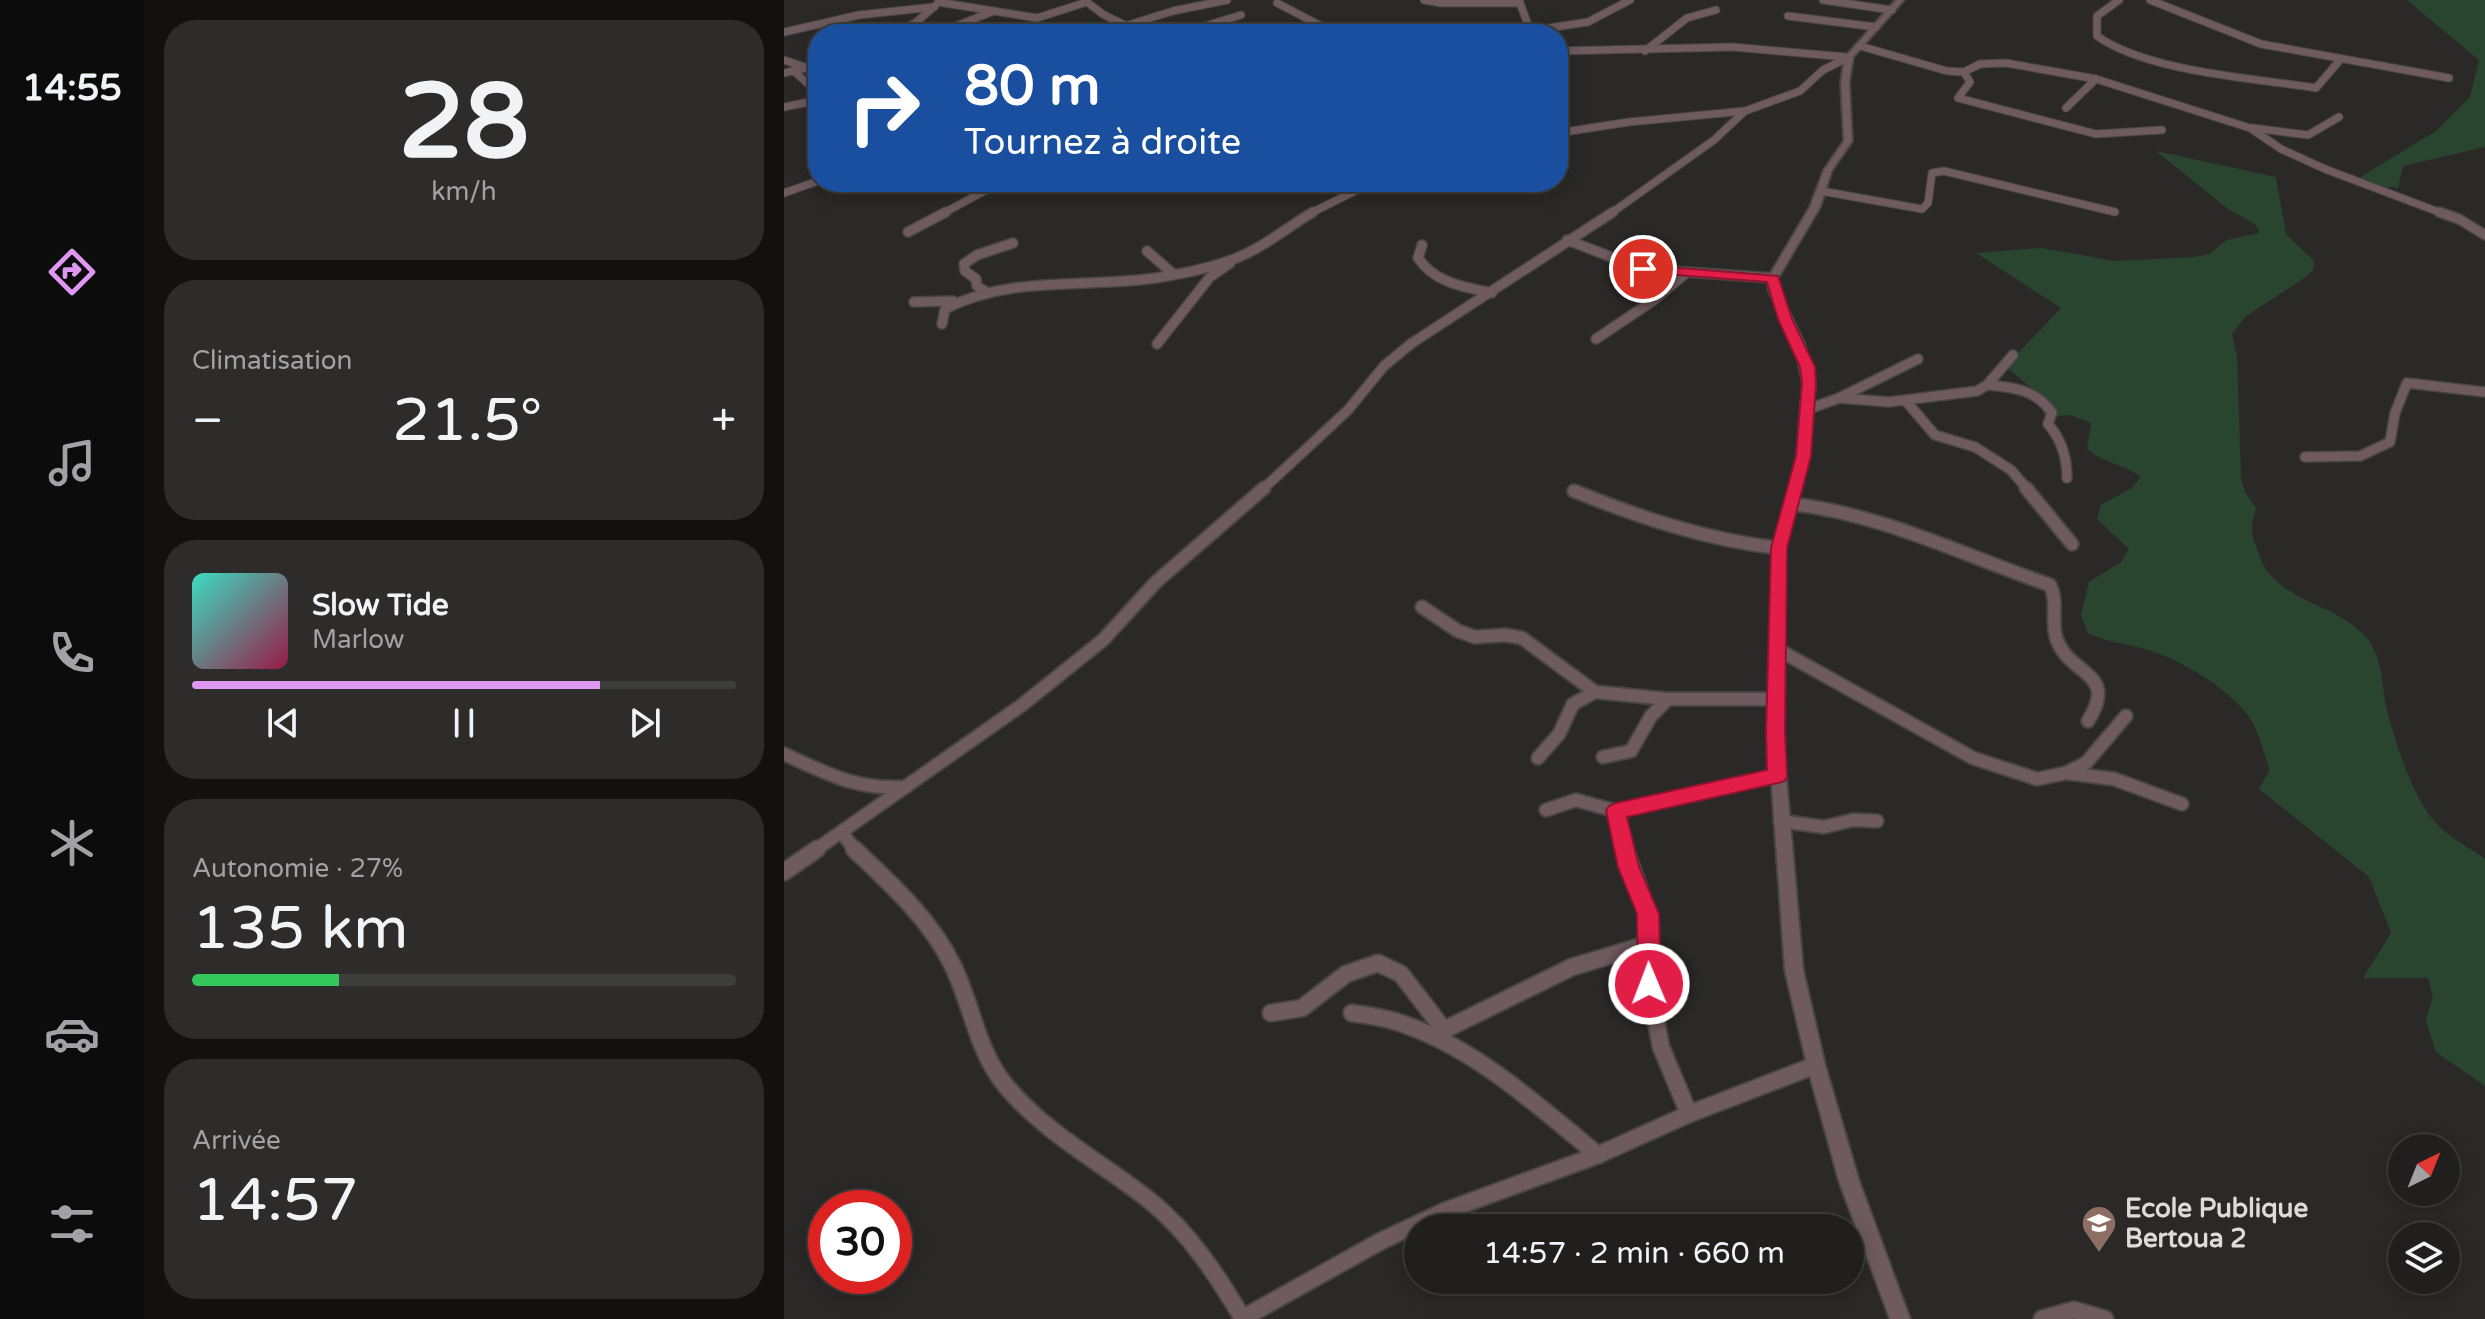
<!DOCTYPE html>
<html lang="fr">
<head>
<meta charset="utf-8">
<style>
  :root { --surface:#201f1d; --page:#2d2c2a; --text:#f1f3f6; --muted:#a2a2a4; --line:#3d3d3b; --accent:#de98f2 }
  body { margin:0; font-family:"Varela Round",sans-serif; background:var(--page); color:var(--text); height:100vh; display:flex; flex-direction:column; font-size:30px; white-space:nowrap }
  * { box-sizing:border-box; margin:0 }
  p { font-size:26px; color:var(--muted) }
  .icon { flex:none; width:44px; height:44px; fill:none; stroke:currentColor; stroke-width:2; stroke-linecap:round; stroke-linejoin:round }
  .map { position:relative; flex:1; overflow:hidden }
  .side { display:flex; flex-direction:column; gap:20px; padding:20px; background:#121110; width:640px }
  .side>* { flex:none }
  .top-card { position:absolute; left:24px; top:24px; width:760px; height:168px; border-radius:32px; box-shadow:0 4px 20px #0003,0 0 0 2px var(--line); background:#1a4fa0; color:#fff; overflow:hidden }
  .needle { width:52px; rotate:43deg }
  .fabs { position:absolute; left:1604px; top:1134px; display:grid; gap:16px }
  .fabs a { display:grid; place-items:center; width:72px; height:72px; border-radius:50%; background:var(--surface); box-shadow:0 4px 20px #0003,0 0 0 2px var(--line); font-size:40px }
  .speed { position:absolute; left:24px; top:1190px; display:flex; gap:16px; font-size:40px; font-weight:700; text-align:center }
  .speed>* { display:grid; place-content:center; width:104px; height:104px; border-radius:50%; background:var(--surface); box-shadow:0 4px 20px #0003,0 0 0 2px var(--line); line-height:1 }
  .speed .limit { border:12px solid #d22; background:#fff; color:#111 }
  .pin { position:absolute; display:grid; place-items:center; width:68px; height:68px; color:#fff; margin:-34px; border:4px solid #fff; border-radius:50%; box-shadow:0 2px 8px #0007 }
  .me { position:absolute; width:88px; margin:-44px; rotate:359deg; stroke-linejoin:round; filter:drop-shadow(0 0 6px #0008) }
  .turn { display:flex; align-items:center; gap:28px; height:168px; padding:0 24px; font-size:36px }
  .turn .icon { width:104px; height:104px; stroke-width:2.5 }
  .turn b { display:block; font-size:56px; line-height:68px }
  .big { font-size:60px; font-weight:600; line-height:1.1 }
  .side .widget { flex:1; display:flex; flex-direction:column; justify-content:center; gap:12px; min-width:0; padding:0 28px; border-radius:32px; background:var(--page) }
  .side .dial { align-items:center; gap:0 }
  .dial b { font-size:104px; line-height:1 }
  .song { display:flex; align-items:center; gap:24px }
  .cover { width:96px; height:96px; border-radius:12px; background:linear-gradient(135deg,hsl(170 70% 55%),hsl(340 70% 35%)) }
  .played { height:8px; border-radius:4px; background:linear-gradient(90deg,var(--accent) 75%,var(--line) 75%) }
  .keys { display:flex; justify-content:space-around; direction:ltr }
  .heat { display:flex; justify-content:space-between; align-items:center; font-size:44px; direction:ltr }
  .charge { height:12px; border-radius:6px; background:linear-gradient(90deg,#34c759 27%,var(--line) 0) }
  .trip { position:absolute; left:620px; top:1214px; width:460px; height:80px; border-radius:40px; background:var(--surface); box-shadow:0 4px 20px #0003,0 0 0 2px var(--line); font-weight:600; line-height:80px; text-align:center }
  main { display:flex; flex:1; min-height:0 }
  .tabs { display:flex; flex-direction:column; width:144px; justify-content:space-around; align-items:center; background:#0d0c0c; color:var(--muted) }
  .tabs .icon { width:56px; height:56px }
  .tabs .current { color:var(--accent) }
  .tabs b { font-size:36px; color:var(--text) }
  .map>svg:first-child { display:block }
  .green { fill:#2a452f }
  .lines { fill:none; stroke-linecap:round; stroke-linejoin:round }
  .minor-far3-casing { stroke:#474644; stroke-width:9 }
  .minor-far2-casing { stroke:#474644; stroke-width:12 }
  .minor-far1-casing { stroke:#474644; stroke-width:16 }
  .minor-casing { stroke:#474644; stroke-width:20 }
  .tertiary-casing { stroke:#474644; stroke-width:4 }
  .minor-far3 { stroke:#6e5a5f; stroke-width:7 }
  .minor-far2 { stroke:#6e5a5f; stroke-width:9 }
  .minor-far1 { stroke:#6e5a5f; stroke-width:12 }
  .minor { stroke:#6e5a5f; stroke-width:16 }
  .tertiary { fill:#6e5a5f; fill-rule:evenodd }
  .route { fill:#e11d48; stroke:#92132f; stroke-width:2 }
  .labels { text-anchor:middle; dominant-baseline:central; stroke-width:8; stroke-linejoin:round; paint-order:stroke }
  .near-poi-label { font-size:26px; font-weight:bold; fill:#dddcda; stroke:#2b2927; text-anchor:start }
</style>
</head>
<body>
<main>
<nav class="tabs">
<b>14:55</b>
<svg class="icon current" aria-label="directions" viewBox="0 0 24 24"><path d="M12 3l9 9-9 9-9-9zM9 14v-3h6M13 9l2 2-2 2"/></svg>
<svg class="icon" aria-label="music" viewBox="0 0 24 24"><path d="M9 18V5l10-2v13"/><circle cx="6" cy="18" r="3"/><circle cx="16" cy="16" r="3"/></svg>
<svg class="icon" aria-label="phone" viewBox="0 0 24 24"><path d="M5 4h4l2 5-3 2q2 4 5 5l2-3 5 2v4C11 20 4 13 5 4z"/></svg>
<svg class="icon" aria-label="climate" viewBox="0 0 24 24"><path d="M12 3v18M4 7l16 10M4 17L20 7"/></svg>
<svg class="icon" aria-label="car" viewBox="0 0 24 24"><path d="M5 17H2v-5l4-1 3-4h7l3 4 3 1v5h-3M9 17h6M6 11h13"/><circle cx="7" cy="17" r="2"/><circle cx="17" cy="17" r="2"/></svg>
<svg class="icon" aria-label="filters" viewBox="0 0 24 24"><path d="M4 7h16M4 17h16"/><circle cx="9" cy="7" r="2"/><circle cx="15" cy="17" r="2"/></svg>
</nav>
<section class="side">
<div class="widget dial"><b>28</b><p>km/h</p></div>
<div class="widget"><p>Climatisation</p>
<div class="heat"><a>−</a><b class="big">21.5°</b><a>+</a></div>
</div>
<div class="widget">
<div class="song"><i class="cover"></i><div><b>Slow Tide</b><p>Marlow</p></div></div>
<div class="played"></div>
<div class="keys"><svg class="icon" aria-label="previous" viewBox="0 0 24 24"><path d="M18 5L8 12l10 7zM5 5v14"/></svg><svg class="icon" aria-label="pause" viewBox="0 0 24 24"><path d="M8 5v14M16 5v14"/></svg><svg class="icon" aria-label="next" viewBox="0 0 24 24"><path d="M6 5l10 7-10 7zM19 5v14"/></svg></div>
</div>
<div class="widget"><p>Autonomie · 27%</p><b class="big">135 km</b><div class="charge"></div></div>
<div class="widget"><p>Arrivée</p><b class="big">14:57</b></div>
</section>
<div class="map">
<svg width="1701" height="1319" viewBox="0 0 1701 1319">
  <rect width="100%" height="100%" fill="#2b2927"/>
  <g class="green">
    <polygon points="1623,0 1701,0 1701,147 1619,166 1614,188 1577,184 1578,176 1652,131 1686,97 1695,60"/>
    <path d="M1372,151L1492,177L1502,234L1530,261L1529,270L1520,278L1461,317L1448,334L1453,357L1457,478L1461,492L1472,508C1466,530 1467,534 1475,555C1492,602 1550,602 1580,635C1601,658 1596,683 1603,710C1612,744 1628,796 1651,822C1664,837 1686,848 1701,859V1086L1652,1052L1642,1021L1649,997L1644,978H1579L1607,933L1585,877L1475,789L1486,770C1480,755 1476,737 1469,723C1451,691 1392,656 1357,648C1336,642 1325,643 1304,633L1297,615L1305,582L1337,562L1345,549L1313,519L1317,505L1348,488L1357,477C1338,463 1321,464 1303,449L1307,423L1286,415L1261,417L1250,391L1222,366L1277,308L1192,253L1257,248L1331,261L1410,257L1425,254L1443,240L1476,233L1471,224L1444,209Z"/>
  </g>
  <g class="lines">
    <g class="minor-far3-casing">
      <g id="minor-far3">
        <polyline points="300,0 320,15 360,34"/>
        <polyline points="640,0 657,3 736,3"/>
        <polyline points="735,0 744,25 737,32"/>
        <polyline points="1039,0 1108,10"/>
        <path d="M1335,0L1313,16V36C1364,72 1469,78 1532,88L1556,60"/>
        <polyline points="1366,0 1477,44 1665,78"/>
        <polyline points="154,2 253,18 300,3"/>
        <polyline points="493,3 541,28 542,34"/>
        <polyline points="1004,16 1092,27"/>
        <polyline points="0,32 75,15 150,7"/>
        <polyline points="157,32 210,11"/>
        <polyline points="738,32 804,22 846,0"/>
        <polyline points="103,34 130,24 151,6"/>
        <polyline points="315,34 389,11 443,0"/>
        <polyline points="395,34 457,15"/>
        <polyline points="1076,46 1163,71 1180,72 1196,64 1222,63 1312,79 1466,128 1497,149 1541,169 1660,214"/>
        <polyline points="774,51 949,47 1062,57"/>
        <polyline points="861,51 903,18 932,10"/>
        <polyline points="0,60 24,68"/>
        <polyline points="11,72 34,93"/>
        <polyline points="1180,72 1186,82 1174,98 1312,134 1378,130"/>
        <polyline points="0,73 34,65"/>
        <polyline points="0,107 34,100"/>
        <polyline points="1282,108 1312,79"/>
        <polyline points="1469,128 1524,135 1555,117"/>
        <polyline points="774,133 845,122 961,111 1016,91 1039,70 1065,57"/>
        <polyline points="1037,191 1138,209 1144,203 1148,173 1160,171 1331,212"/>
        <polyline points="0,193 34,181"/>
        <polyline points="158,214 217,182"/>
        <polyline points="525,214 589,182"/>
        <polyline points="826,214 930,140 961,111"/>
      </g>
    </g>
    <g class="minor-far2-casing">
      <g id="minor-far2">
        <polyline points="1655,212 1675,219 1701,235"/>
        <polyline points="124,232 162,212"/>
        <polyline points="783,240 859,269 989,278"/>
        <path d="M638,245L634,258C651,283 680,287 708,293"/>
        <polyline points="363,251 388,273"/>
        <polyline points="204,293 193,286 192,279 181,271 180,264 193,255 229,243"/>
        <polyline points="130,302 169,301"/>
        <path d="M158,324L161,309C226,275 303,288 372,278C397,274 427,268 450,259C477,249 504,227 529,212"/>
        <polyline points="812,339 870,300 902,273"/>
        <polyline points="373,344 426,277 446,263"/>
        <path d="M1203,385C1229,387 1253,390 1268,413L1264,424C1278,440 1283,457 1283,478"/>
        <polyline points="1055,398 1105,402 1193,391 1203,385 1229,355"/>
        <polyline points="1121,400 1151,435 1191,447 1227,470 1244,490"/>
        <polyline points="1022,410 1055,398 1134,359"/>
        <polyline points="1521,457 1576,456 1606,442 1611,413 1623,383 1701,392"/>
        <polyline points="478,490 564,410 600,366 628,343 829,212"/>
      </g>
    </g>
    <g class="minor-far1-casing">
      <g id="minor-far1">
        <polyline points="1242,488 1288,544"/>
        <path d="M790,491C857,518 923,540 995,548"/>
        <path d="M1008,504C1098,514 1181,556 1266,585C1275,603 1266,622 1273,640C1286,676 1335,672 1304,721"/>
        <polyline points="638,607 674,631 691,637 721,635 738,638 811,692 884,699 992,699"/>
        <polyline points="993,649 1189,758 1253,779 1282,773 1330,779 1398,804"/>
        <path d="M0,754C44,774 72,790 122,787"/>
        <polyline points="819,757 847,751 867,716 884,699"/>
        <polyline points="754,758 775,734 789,704 811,692"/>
        <polyline points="1282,773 1302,763 1342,716"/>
        <polyline points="762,810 792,800 832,811 994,776"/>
        <polyline points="832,811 841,851"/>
        <polyline points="996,821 1040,827 1069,820 1093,821"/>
        <polyline points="58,833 72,851"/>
        <polyline points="30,851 238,705 319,640 372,582 480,488"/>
      </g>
    </g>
    <g class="minor-casing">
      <g id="minor">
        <path d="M70,849C106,883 146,919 168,964C188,1004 193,1052 222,1086C262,1134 317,1162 365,1200C405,1232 433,1275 459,1319"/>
        <polyline points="841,849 864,914 865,984 877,1047 905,1114"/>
        <polyline points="0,872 33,849"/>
        <polyline points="487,1013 518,1008 562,974 594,963 617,974 660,1030 788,967 865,944"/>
        <path d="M568,1013C582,1015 597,1017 610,1021C687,1044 753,1105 814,1155"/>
        <polyline points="459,1318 597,1241 661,1211 814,1155 905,1114 1032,1065"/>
        <polyline points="1258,1319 1290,1310 1321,1319"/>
      </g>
    </g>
    <g class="tertiary-casing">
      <polygon id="tertiary" points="1112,0 1120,0 1069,57 1065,82 1068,141 1048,170 1036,207 994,278 995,291 1020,343 1031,383 1025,456 1001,548 998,731 1019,970 1041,1065 1075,1181 1126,1319 1106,1319 1055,1181 1023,1065 1001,970 984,731 989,548 1013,456 1019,383 1010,343 985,291 984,278 1026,207 1040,170 1060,141 1057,82 1061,57"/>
    </g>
    <use href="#minor-far3" class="minor-far3"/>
    <use href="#minor-far2" class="minor-far2"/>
    <use href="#minor-far1" class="minor-far1"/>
    <use href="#minor" class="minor"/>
    <use href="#tertiary" class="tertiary"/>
  </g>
  <polygon class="route" points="859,265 994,276 1008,319 1031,367 1032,383 1027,456 1003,548 1001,731 1003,776 1001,781 994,783 843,817 855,867 875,914 877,984 873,991 865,994 857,991 854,984 853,914 834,867 822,811 825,806 832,803 983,770 982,731 987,548 1012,456 1018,383 1016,367 994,319 983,282 854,272 853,269"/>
  <defs>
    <g id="school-pin" transform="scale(1.8)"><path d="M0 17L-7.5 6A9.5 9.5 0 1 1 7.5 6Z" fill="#8d6e63" stroke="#2b2927"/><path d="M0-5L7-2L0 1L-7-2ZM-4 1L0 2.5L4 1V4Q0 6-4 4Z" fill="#fff"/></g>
  </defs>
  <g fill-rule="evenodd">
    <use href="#school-pin" x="1315" y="1223"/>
  </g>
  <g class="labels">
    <g class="near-poi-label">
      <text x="1341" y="1208">Ecole Publique<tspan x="1341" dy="30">Bertoua 2</tspan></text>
    </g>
  </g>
</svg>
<div class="fabs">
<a><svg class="needle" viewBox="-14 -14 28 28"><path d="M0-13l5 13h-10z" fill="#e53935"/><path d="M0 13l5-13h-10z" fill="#a2a2a4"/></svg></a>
<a><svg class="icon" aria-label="layers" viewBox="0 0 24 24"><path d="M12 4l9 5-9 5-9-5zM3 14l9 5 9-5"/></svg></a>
</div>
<div class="speed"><div class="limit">30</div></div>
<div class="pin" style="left:859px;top:269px;background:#d93025"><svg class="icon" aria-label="arrive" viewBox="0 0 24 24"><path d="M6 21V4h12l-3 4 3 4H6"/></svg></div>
<svg class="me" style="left:865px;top:984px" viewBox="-20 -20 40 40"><circle r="17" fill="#e11d48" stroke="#fff" stroke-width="3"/><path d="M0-11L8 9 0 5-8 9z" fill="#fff"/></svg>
<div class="trip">14:57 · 2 min · 660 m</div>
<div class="top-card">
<div class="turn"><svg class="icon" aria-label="right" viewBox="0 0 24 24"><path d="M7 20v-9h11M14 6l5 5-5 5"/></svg><div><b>80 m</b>Tournez à droite</div></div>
</div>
</div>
</main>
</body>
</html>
